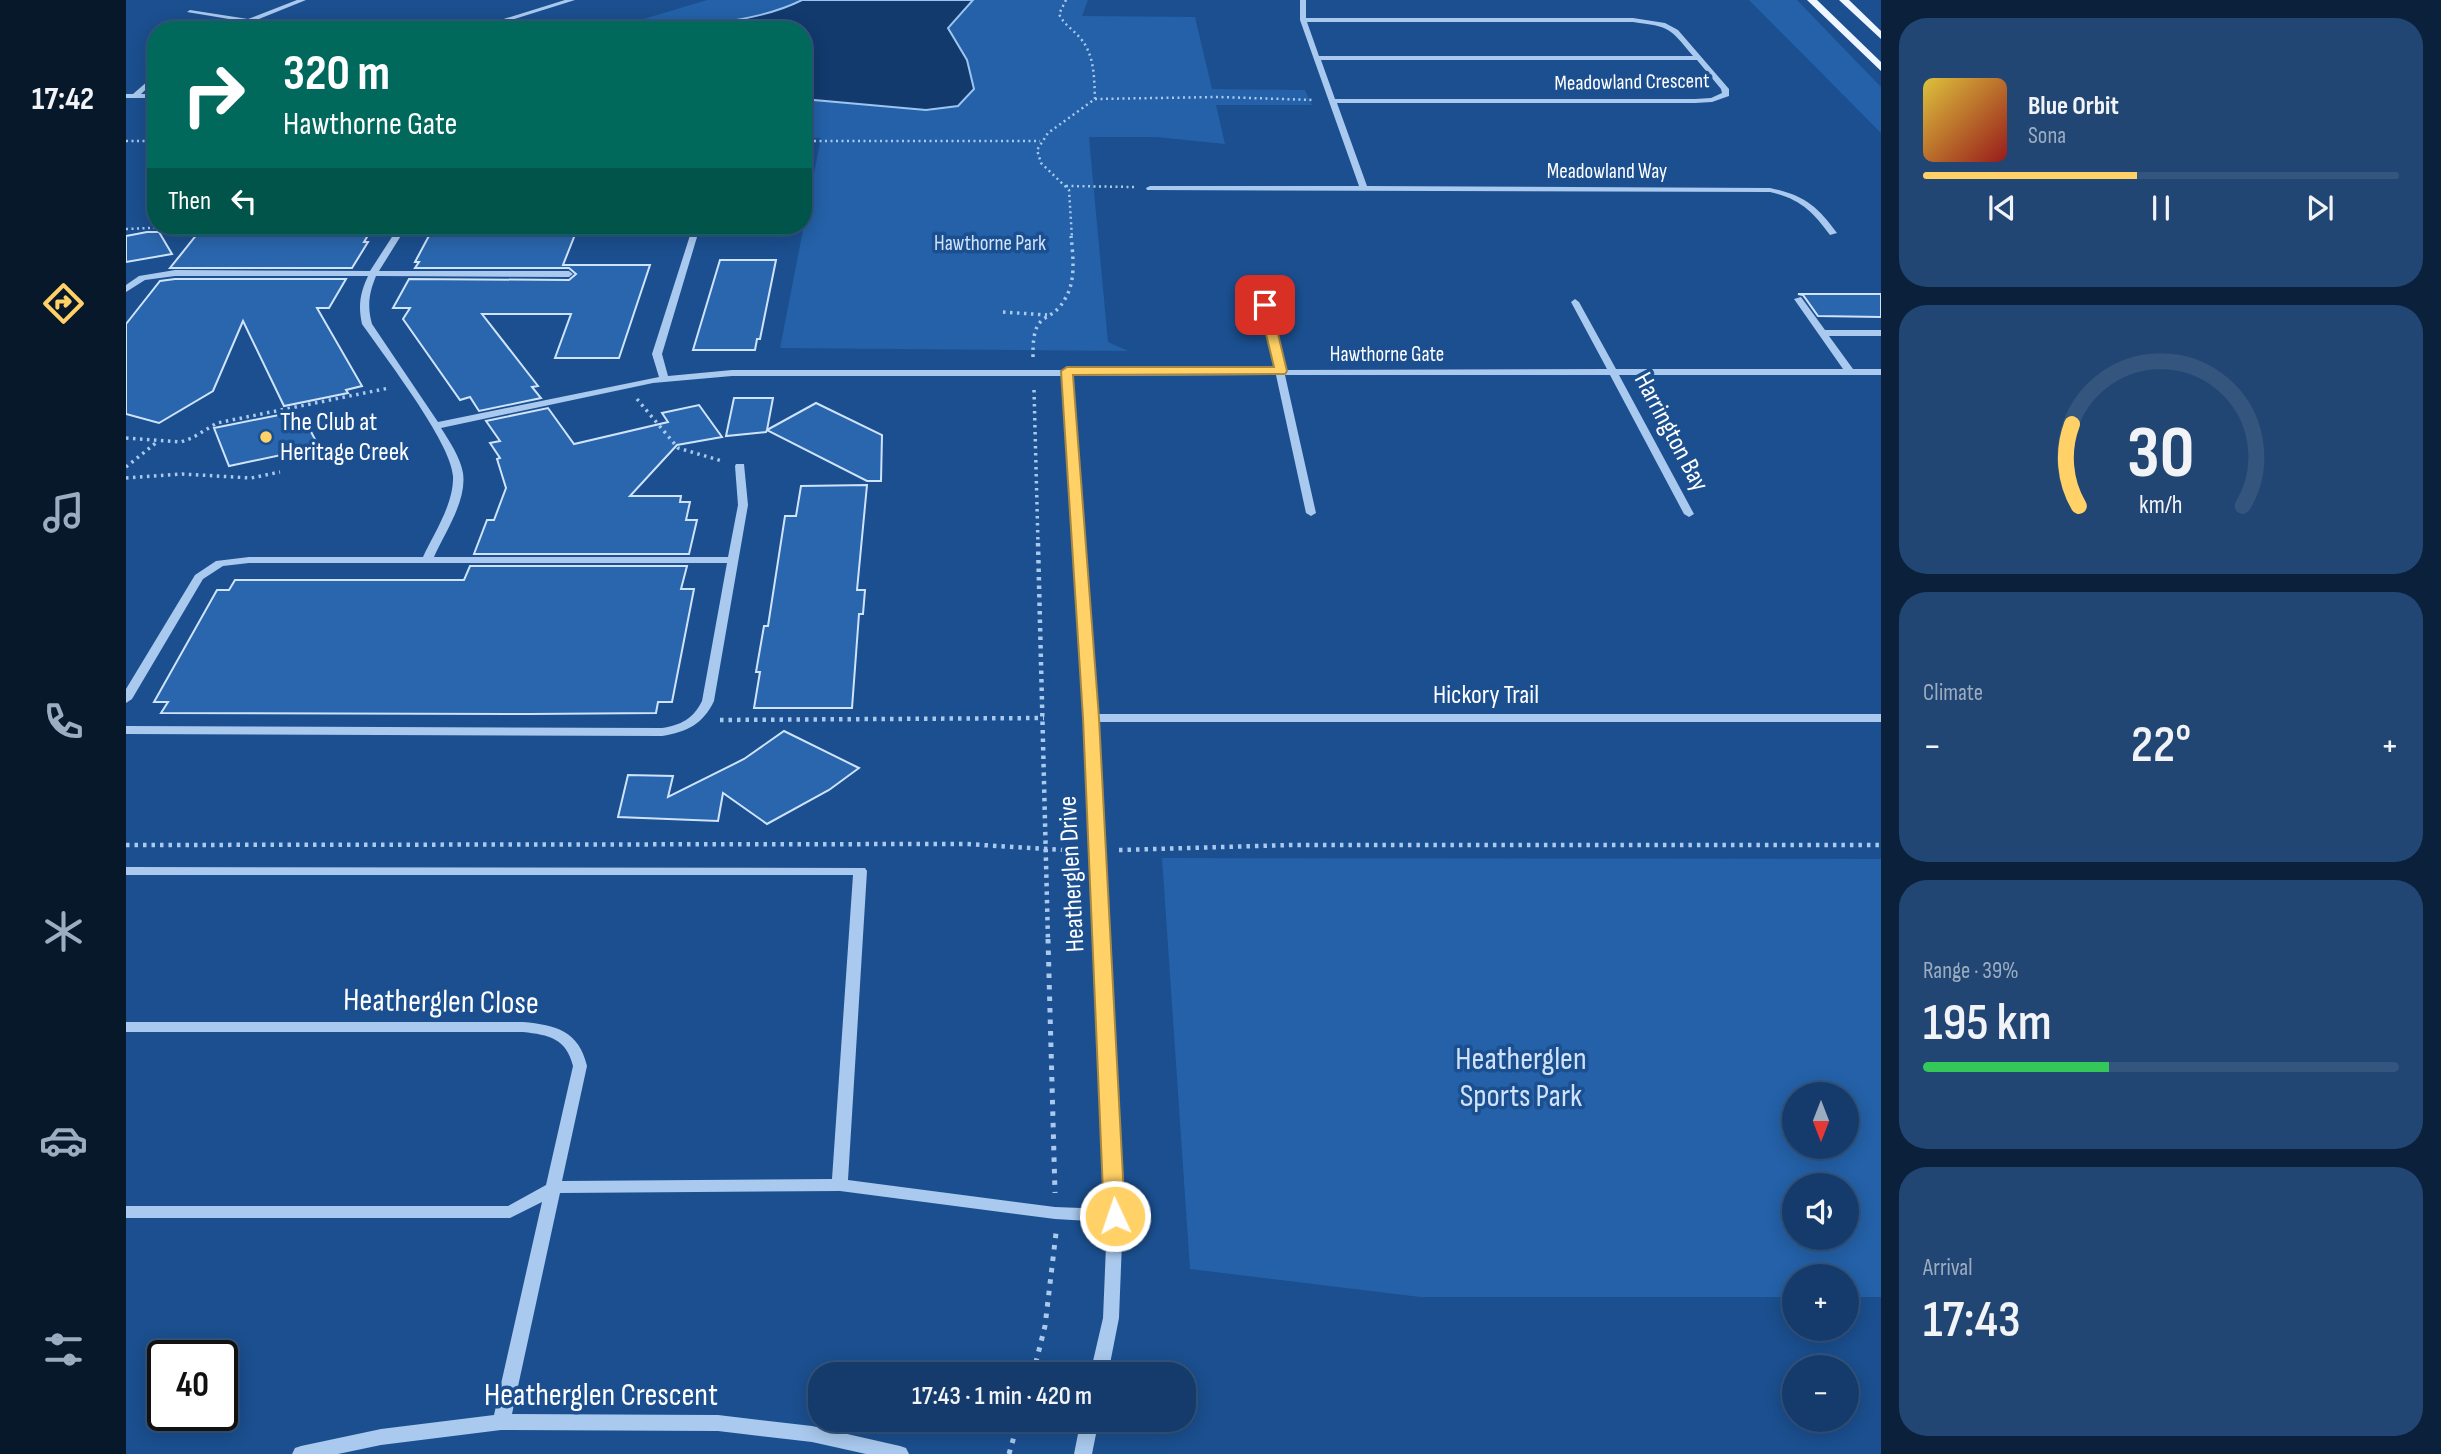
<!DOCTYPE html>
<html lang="en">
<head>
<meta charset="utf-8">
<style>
  :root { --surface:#143b6b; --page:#214673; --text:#f1f3f6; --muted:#9dadc1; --line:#33557e; --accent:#ffd166 }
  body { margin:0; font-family:"Sofia Sans Condensed",sans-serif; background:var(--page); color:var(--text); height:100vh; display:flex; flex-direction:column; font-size:26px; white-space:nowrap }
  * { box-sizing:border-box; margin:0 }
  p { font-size:23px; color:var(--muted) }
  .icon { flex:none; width:38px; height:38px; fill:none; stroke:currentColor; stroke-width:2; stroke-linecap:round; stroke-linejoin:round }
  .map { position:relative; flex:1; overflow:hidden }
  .details { display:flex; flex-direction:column; gap:18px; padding:18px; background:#0b203b; width:560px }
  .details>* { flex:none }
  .banner { position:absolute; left:21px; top:21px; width:665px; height:214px; border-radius:28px; box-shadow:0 4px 18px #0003,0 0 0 2px var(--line); background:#00695c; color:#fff; overflow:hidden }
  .needle { width:46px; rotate:180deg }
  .buttons { position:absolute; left:1656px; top:1082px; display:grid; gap:14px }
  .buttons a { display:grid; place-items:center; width:77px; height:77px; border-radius:50%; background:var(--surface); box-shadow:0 4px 18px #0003,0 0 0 2px var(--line); font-size:35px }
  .speed { position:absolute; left:21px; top:1340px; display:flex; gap:14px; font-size:35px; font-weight:700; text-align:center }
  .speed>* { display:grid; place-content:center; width:91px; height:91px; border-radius:50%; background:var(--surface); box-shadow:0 4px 18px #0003,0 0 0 2px var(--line); line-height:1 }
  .speed .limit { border:4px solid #111; border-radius:10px; background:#fff; color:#111 }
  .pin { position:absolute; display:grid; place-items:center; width:60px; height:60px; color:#fff; margin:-30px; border-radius:14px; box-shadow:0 4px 10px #0006 }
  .me { position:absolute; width:77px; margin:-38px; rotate:357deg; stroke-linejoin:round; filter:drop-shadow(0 0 5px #0008) }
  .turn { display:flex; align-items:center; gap:24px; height:147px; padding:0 21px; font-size:32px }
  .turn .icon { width:91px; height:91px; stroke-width:2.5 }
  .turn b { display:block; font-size:49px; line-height:60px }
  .then { display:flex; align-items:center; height:66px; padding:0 21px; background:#0003; gap:14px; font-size:26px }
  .big { font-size:52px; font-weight:600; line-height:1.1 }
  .details .widget { flex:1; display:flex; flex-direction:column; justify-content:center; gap:10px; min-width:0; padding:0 24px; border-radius:28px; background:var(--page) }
  .details .dial { align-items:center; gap:0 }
  .dial svg { height:182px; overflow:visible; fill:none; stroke:var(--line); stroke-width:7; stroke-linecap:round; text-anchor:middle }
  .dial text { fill:var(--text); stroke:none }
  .song { display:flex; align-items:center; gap:21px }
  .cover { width:84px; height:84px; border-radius:10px; background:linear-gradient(135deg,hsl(50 70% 55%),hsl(0 70% 35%)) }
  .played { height:7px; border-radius:4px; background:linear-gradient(90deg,var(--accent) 45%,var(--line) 45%) }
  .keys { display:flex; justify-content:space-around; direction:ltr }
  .heat { display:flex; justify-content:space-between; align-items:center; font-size:38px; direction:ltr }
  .charge { height:10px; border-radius:5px; background:linear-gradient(90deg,#34c759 39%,var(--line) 0) }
  .trip { position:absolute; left:682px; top:1362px; width:388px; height:70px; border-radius:28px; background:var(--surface); box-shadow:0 4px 18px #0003,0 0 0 2px var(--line); font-weight:600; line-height:70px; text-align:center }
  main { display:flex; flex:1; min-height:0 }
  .tabs { display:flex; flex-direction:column; width:126px; justify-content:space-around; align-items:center; background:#08182b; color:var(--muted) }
  .tabs .icon { width:49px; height:49px }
  .tabs .active { color:var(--accent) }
  .tabs b { font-size:32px; color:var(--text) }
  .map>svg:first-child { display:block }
  .green { fill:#2461a8; fill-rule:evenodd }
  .water { fill:#123a6d; stroke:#9cc4f0; stroke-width:2 }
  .building { fill:#2a66ad; stroke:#cfe3fa; stroke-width:2 }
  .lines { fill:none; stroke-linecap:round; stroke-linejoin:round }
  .path-far3 { stroke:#a9c9ee; stroke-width:2.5; stroke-dasharray:2 3.5; stroke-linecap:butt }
  .path-far2 { stroke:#a9c9ee; stroke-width:3.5; stroke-dasharray:2.5 4.5; stroke-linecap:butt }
  .path-far1 { stroke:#a9c9ee; stroke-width:4.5; stroke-dasharray:3.5 5; stroke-linecap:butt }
  .path { stroke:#a9c9ee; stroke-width:5; stroke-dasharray:4.5 7; stroke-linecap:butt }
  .minor { fill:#a9c9ee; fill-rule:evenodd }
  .major { fill:#f0f6ff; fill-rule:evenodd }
  .route { fill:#ffd166; stroke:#a68842; stroke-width:2 }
  .poi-dot { fill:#ffd166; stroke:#1b4f8f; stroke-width:2.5 }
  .labels { text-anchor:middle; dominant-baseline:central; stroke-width:7; stroke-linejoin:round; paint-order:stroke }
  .far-street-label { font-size:21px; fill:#fff; stroke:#1b4f8f }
  .far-park-label { font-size:21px; fill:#cfe3fa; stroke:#1b4f8f }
  .poi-label { font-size:26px; fill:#fff; stroke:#1b4f8f; text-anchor:start }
  .street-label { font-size:26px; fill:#fff; stroke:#1b4f8f }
  .near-street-label { font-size:32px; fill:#fff; stroke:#1b4f8f }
  .near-park-label { font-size:32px; fill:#cfe3fa; stroke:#1b4f8f }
</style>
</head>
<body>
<main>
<nav class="tabs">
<b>17:42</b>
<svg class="icon active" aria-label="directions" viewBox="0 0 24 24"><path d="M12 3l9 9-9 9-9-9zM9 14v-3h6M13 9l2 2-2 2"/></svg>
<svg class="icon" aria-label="music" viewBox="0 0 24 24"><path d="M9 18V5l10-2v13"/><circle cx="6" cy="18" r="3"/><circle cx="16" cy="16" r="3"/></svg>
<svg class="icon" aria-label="phone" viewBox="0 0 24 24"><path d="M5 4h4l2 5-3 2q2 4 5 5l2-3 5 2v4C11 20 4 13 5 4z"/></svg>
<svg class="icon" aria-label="climate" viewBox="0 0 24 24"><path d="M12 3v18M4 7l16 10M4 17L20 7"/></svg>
<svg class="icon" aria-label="car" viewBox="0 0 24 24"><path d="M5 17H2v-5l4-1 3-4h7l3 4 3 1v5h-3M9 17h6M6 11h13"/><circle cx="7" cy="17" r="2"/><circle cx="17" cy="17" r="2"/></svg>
<svg class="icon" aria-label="filters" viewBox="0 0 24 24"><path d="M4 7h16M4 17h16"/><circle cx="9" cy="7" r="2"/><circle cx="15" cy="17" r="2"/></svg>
</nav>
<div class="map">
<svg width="1755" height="1454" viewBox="0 0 1755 1454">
  <rect width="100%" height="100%" fill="#1b4f8f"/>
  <g class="green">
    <polygon points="581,0 962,0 956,16 1069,17 1086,89 1179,90 1186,105 1090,105 1099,144 1030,137 963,137 982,342 1002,351 654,348 695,138 677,137 677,30 481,30"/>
    <polygon points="1623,0 1671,0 1755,87 1755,133"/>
    <path d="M1036,858L1755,859V1297H1720V1276H1668V1297H1294L1064,1269ZM1668,1094H1720V1146H1668ZM1668,1185H1720V1237H1668Z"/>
  </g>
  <path class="water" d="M676,0H847L822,28L841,60L848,89L832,106L800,110L677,99V30H547C590,22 636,20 676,0Z"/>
  <g class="building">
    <polygon points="21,232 33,232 46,254 0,262 0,236"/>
    <polygon points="244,232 238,242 242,242 226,268 44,268 72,233"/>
    <polygon points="305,232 450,232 437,265 524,265 493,358 429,358 445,314 356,314 412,386 406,387 415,398 353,411 344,397 334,400 277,319 284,308 267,308 283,279 443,280 450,274 443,268 289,268 293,262 289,262"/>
    <polygon points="594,260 650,260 634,339 631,339 629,350 567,350"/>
    <polygon points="49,279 220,279 203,308 191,308 236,386 220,390 222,393 158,406 117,321 87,391 33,423 0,414 0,324 34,281"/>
    <polygon points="1672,294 1755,294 1755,317 1692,316 1677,295"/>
    <polygon points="608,398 647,398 641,430 690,403 756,435 755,481 741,481 641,430 640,432 600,436"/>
    <polygon points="573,405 596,437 551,445 504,496 555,496 554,502 564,502 560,520 571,520 563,554 348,554 361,520 368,520 380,488 371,459 374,458 364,443 374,441 360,421 422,408 448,444 542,422 536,413"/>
    <polygon points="153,415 180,422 193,447 103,466 88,428"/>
    <polygon points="741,485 731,590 739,590 737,614 733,614 726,708 628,708 634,672 630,672 638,626 642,626 659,516 670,516 675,486"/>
    <polygon points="344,566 561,566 555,589 568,589 546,702 532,702 530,713 404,714 35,713 42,702 28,702 91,590 103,590 109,580 338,580"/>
    <polygon points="658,731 733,768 703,790 641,824 597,793 592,821 492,817 502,775 547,776 542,797 618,759"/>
  </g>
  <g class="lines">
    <g class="path-far3">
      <path d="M940,0L933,14C938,25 948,30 955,39C969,56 968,79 969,99L922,133L911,150L915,163L943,190L946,238"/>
      <polyline points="969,99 1092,97 1189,100"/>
      <polyline points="0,141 30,141"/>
      <polyline points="677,141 914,141"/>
      <polyline points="940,186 1009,187"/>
      <polyline points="0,229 65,226 255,226"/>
    </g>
    <g class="path-far2">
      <polyline points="877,312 921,315"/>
      <path d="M907,357C906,306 925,327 940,297C950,280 947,255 945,236"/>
      <polyline points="908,390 912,544"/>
      <polyline points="511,399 552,448 596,461"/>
      <polyline points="0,438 55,442 66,438 91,423 263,388"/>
      <polyline points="0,467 31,442"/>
      <polyline points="0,478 56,474 125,478 154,472"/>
    </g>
    <g class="path-far1">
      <polyline points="912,543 922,941"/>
      <polyline points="594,720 918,718"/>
      <polyline points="0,845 840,844 953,851"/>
      <polyline points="993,850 1163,845 1755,845"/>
    </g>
    <g class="path">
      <polyline points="922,939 929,1193"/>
      <polyline points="907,1374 919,1326 930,1233"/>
      <polyline points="883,1454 893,1419"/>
    </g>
    <g class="minor">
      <polygon points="171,0 180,0 106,30 96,30 115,21 61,12 64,10 122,19"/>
      <polygon points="439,0 449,0 353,30 342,30"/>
      <path d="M1174,0H1180V18H1507L1539,23L1552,30L1603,89V96L1586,102L1569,103H1211L1241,186L1644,188C1678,195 1691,206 1711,233L1704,235C1686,211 1674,199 1644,192L1021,190L1020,188L1024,186H1233L1174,20ZM1181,22H1507C1544,27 1543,27 1567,56H1193ZM1195,60H1571L1595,89L1596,93L1585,98L1569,99H1209Z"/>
      <polygon points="30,74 30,80 15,94 30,94 30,98 0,98 0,94 7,94"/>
      <path d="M273,226H281L253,271H443L447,274L443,277L250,276C243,293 241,306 246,324L312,422L533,377L526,354L567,226L574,227L536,354L542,376L606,370H937L941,368L945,370H1149L1135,305L1139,302L1143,305L1158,370L1481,369L1445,302L1449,299L1453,302L1490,369H1717L1668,299L1675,297L1699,330H1755V336H1703L1727,369H1755V375H1493L1568,514L1563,517L1558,514L1484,375H1159L1190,513L1185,516L1180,513L1150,375L946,376L971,714H1755V722H971L997,1216L993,1318L982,1374H964L977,1318L981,1222L929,1219L714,1191L434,1193L386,1414L592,1415L686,1426L774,1446L780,1448L783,1454H740L686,1442L592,1431L375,1430L255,1445L212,1454H166L169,1448L175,1446L255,1429L368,1415L416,1202L384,1218H0V1206H382L420,1185L447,1066C440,1038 423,1035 397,1032H0V1022H397C430,1025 453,1031 461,1066L436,1181L706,1179L727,875H0V867L739,868L741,871L722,1180L929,1207L981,1209L959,718L937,376H606L527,383L315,428C324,442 334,457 337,473C341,501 319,532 308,557H602L612,505L609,466L610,464H618L622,505L588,701C577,724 561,732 536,736L0,734V726L536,728C555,725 567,719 576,701L601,563H123L97,566L77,579L6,699L0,703V689L69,575L90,561L123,557H297C308,533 328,504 327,476C325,442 258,356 236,324C232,306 234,293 242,276H49L19,280L0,292V285L13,276L49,270L244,271Z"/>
      <polygon points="955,1419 973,1419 966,1454 948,1454"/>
    </g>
    <g class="major">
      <polygon points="1681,0 1691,0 1755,62 1755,71"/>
      <polygon points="1713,0 1723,0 1755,31 1755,39"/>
    </g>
  </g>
  <polygon class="route" points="1139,302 1145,305 1161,371 1159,374 947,375 973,718 999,1216 996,1221 989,1224 981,1221 978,1216 957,718 935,371 941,367 1148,367 1133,305"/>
  <circle class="poi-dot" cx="140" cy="437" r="7"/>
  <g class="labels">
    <g class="far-street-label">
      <text transform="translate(1506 82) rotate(-1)">Meadowland Crescent</text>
      <text x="1481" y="171">Meadowland Way</text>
      <text x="1261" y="354">Hawthorne Gate</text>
    </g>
    <g class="far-park-label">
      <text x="864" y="243">Hawthorne Park</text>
    </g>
    <g class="poi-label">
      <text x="154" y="422">The Club at<tspan x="154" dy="30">Heritage Creek</tspan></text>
    </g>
    <g class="street-label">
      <text transform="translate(1545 432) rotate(62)">Harrington Bay</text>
      <text x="1360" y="695">Hickory Trail</text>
      <text transform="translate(946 874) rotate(-93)">Heatherglen Drive</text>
    </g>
    <g class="near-street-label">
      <text transform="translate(315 1002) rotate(1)">Heatherglen Close</text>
      <text x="475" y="1395">Heatherglen Crescent</text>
    </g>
    <g class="near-park-label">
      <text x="1395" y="1059">Heatherglen<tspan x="1395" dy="37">Sports Park</tspan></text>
    </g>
  </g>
</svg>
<div class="buttons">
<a><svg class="needle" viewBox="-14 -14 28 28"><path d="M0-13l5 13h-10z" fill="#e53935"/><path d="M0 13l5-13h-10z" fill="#9dadc1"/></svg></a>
<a><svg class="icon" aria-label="sound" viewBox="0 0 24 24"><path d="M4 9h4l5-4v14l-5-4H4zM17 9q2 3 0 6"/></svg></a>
<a>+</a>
<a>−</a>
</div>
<div class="speed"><div class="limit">40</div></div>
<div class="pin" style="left:1139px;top:305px;background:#d93025"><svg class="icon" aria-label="arrive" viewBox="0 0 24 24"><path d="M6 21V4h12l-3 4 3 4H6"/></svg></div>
<svg class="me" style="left:989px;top:1216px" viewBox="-20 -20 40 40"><circle r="17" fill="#ffd166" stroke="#fff" stroke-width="3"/><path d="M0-11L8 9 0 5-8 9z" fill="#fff"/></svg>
<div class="trip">17:43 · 1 min · 420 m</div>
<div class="banner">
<div class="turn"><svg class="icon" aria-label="right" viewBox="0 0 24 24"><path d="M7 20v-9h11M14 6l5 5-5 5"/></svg><div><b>320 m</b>Hawthorne Gate</div></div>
<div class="then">Then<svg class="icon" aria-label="left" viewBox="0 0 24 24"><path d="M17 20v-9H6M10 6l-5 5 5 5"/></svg></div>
</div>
</div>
<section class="details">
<div class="widget">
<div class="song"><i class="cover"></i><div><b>Blue Orbit</b><p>Sona</p></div></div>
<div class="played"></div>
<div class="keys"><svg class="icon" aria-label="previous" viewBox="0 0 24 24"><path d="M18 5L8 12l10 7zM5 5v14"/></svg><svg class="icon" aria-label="pause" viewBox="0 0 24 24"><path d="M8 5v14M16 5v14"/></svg><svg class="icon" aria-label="next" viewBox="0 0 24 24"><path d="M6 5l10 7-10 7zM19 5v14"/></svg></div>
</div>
<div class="widget dial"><svg viewBox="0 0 100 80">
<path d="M14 69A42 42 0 1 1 86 69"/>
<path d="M14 69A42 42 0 0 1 11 33" stroke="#ffd166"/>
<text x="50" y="56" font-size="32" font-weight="700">30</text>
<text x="50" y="72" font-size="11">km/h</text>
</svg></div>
<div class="widget"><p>Climate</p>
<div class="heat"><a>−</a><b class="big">22°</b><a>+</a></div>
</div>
<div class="widget"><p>Range · 39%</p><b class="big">195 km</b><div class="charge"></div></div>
<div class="widget"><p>Arrival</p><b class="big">17:43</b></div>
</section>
</main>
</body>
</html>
